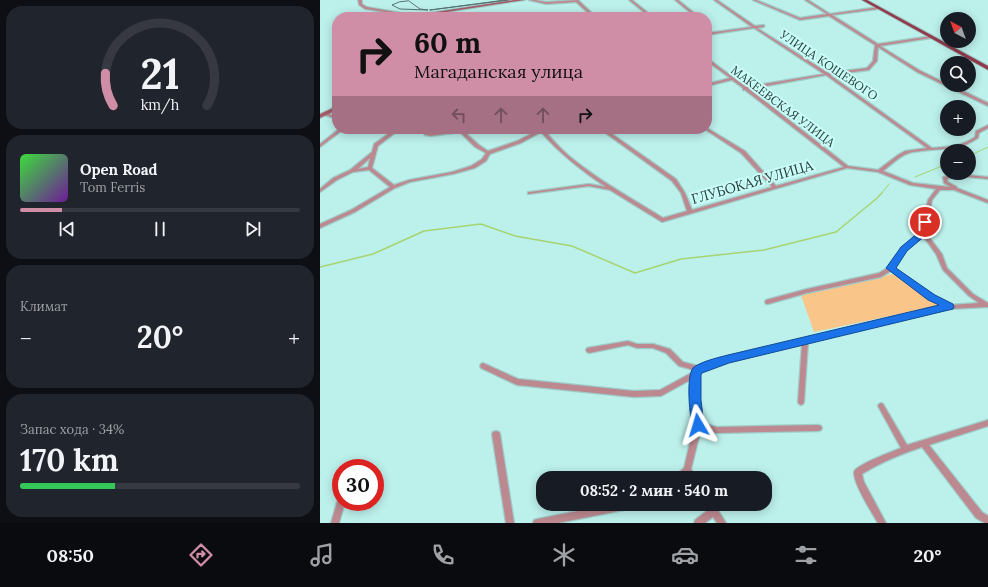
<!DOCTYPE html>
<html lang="ru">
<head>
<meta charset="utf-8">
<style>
  :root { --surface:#171b24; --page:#20242c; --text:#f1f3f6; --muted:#9ea1a6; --line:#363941; --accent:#d08da6 }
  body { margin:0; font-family:Lora,serif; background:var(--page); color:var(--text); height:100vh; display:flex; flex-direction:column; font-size:15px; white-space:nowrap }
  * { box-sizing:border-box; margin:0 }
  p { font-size:13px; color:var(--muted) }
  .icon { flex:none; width:22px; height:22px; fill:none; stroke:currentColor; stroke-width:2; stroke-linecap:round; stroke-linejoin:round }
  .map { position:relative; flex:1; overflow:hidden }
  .sheet { display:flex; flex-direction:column; gap:6px; padding:6px; background:#0d0f14; width:320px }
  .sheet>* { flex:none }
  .top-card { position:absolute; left:12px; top:12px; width:380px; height:122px; border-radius:16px; box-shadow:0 2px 10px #0003; background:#d08da6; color:#111; overflow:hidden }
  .needle { width:26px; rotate:319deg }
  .controls { position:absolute; left:620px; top:12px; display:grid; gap:8px }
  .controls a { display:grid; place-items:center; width:36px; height:36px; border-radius:50%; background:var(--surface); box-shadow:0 2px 10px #0003; font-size:20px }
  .speed { position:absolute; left:12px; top:459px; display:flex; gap:8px; font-size:20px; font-weight:700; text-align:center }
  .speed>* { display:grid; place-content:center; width:52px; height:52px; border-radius:50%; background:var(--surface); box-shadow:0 2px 10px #0003; line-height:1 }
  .speed .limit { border:6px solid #d22; background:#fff; color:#111 }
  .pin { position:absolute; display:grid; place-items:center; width:34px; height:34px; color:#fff; margin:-17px; border:2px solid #fff; border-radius:50%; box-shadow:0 1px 4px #0007 }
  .me { position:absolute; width:44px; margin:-22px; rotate:353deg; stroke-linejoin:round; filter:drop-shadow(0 0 3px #0008) }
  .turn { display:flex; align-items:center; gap:14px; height:84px; padding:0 16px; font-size:18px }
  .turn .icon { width:52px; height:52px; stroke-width:2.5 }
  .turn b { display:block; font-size:28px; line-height:34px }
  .lanes { display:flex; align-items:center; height:38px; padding:0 16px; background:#0003; justify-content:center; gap:20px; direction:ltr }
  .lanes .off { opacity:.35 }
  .big { font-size:30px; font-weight:800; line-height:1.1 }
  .sheet .widget { flex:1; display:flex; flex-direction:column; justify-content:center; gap:6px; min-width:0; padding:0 14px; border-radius:16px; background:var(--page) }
  .sheet .dial { align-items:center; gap:0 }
  .dial svg { height:104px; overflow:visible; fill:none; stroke:var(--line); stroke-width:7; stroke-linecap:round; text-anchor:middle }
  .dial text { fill:var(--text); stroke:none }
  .song { display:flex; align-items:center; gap:12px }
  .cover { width:48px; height:48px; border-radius:6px; background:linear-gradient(135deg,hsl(120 70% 55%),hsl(280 70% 35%)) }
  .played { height:4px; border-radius:2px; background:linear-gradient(90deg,var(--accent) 15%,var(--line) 15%) }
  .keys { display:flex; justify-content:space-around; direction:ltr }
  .heat { display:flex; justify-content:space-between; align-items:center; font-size:22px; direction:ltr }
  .charge { height:6px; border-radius:3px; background:linear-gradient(90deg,#34c759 34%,var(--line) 0) }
  .trip { position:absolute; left:216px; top:471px; width:236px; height:40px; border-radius:16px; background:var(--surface); box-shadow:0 2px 10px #0003; font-weight:800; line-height:40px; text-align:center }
  .tabs { display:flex; height:64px; justify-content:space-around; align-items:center; background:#090b0e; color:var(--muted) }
  .tabs .icon { width:28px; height:28px }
  .tabs .active { color:var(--accent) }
  .tabs b { font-size:18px; color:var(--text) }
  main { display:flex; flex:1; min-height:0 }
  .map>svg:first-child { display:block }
  .green { fill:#f9c589 }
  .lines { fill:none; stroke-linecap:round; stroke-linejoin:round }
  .stream-far1 { stroke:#a6d470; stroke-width:1 }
  .stream { stroke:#a6d470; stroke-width:1.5 }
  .minor-casing { stroke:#9fccc8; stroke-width:2.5 }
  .tertiary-casing { stroke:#9fccc8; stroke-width:2 }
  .secondary-casing { stroke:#9fccc8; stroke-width:2 }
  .primary-casing { stroke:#9fccc8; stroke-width:2 }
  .minor { fill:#bc8990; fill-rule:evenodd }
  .tertiary { fill:#bc8990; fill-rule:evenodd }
  .secondary { fill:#a45d69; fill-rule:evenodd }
  .primary { fill:#913b4d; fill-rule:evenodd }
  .tram { stroke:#577573; stroke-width:1 }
  .route { fill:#1a73e8; stroke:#114b97 }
  .labels { text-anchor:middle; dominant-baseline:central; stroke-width:4; stroke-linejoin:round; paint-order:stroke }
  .far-street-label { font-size:12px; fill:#293e3c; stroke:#c9fdf8 }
  .street-label { font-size:14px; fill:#293e3c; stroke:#c9fdf8 }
</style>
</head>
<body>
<main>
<section class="sheet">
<div class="widget dial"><svg viewBox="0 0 100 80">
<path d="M14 69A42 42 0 1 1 86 69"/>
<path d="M14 69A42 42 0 0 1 8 44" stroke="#d08da6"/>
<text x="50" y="56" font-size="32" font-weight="700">21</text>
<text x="50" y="72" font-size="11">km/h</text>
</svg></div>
<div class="widget">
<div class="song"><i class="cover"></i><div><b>Open Road</b><p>Tom Ferris</p></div></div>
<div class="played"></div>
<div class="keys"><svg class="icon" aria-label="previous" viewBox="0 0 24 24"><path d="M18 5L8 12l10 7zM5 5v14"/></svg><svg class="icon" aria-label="pause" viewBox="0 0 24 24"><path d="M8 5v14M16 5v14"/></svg><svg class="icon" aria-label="next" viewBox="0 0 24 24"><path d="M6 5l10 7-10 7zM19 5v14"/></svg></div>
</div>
<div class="widget"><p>Климат</p>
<div class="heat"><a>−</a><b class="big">20°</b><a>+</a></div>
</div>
<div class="widget"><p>Запас хода · 34%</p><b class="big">170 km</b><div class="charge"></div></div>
</section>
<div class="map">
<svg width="668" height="523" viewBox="0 0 668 523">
  <rect width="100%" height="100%" fill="#bcf0eb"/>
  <polygon class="green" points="577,273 622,305 494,332 481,295"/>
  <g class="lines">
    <g class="stream-far1">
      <polyline points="649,156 668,147"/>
      <polyline points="595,177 627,164"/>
      <polyline points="561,194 569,184"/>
    </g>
    <polyline class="stream" points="0,267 53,254 104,231 161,224 195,236 252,246 315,273 361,259 444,250 516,232 556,199 562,193"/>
    <g class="minor-casing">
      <g id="minor">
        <polygon points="209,0 215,0 226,2 258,0 276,17 273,17 256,2 226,4"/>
        <polygon points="309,0 312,0 333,17 330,17"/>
        <polygon points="355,0 358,0 379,17 376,17"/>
        <path d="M394,0H397L435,26L444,25V27L437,28L508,73L547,68L553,61L555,45L509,16L480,20L433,0H436L480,18L507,14L485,0H488L510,14L559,7V8L558,9L512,15L558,44L612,36V38H611L560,46L599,70L627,84V85H631L668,103V106L597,72L558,47L557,61L549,70L510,75L612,148C628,147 642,146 655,137L656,131L668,125V128L659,133L658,138C644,148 628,149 610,150C603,151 595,151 589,153C579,156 571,165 563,171L593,183L630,187L624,183L623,178V177L638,174L668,177V179L638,176L627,179L628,182L637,187V188L668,200V203L634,190H620L612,200L606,233L622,254L627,268L653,294L668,303V307L629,309L569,322L488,342L484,402L483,404L481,405L479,404L478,402L482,344L408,362L380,371L378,374V400L381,423L397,427L498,425L501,426L502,428L501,430L498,431L397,433L381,429L371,469L376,478H368L366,476L364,478H355L356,475L364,468L374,425L372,400V379L341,396L314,397L197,385L161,368L160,366L161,364L163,363L165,364L198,379L314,391L340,390L373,372L374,370L359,366L346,353L333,348H317L308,345L269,353L267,352L266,350L267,348L308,341L317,344H333L350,349L363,362L378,366L408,356L569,318L623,306L610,298L571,271L561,277L487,293L448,304H446L445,302L446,300L487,289L559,273L569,267L582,248L601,232L608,200L616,189L590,185L558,172L527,168L342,222L290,190L269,186L208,194V192H210L269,184L286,187C262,171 240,154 221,132L201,143L170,154L166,161L155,168L133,174L90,182L75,188L35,212L0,228V224L31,210L70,187L49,170L33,172L17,180L0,192V189L13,178L30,170L52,152L54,144L75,129H80L58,146L52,168L74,185L89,180L132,172L151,166L162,159L166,153L155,147L140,132L111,136L105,135L100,129H104L107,133L111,134L142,130L159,145L168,151L197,141L219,130V129H223C231,138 240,148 249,156C278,180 311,198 343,218L367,211L361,193L352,181L280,129H285L356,179L365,193L372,210L452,187L421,153L386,130L385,129H387V128L425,151L456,186L524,167L425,90H423V88L412,80L387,86V84L410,78L387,61V58L426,87L504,74L434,28L387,35V33L432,27ZM506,75L607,148L585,151L578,155L558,170L528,166L429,89ZM50,158L48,167L38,169ZM603,236L616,254L623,270L649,296L659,303L630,305L614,296L574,268L586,250Z"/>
        <polygon points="5,113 7,113 17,117 17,119 5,115"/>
        <polygon points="19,129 24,129 0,147 0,144"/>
        <path d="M561,403L563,404L587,445L668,420V426L609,445L662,512L668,516V523H665L656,518L602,447C581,454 561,462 542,474L544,482L566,523H558C552,513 533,483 534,472C535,465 574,451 581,448L558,406L559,404Z"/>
        <polygon points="176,431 179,432 180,434 194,523 186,523 172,434 173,432"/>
        <polygon points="38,463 41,465 41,468 33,468 35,465"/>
        <polygon points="21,498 21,502 25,502 19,523 11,523 17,502 18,499"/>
        <polygon points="294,504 318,504 317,507 314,508 238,523 213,523 214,520 217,519"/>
        <polygon points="385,504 394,504 406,523 397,523 393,517 385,523 374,523 375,520 388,510"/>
      </g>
    </g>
    <g class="tertiary-casing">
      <polygon id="tertiary" points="38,0 42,0 42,4 47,7 93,15 91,16 45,9 39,5"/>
    </g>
    <g class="secondary-casing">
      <g id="secondary">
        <polygon points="194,0 205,0 94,17 83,17"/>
        <polygon points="17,106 17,110 0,118 0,114"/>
      </g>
    </g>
    <g class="primary-casing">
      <polygon id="primary" points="542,0 547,0 668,66 668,70"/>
    </g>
    <use href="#minor" class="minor"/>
    <use href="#tertiary" class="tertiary"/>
    <use href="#secondary" class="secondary"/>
    <use href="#primary" class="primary"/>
    <g class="tram">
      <polygon points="89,1 100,9 108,10 80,9 72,5 79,2"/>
      <polyline points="110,10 185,0"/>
      <polyline points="110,10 189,0"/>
    </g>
  </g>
  <path class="route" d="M605,219L610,222L606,235L587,251L576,268L615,295L633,304L634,307L633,309L409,363L382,373L381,375V400L384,425L382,429L378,430L374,429C369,419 366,376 373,368C379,362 400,357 408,355L619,305L608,300L566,268L581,247L599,232L601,222Z"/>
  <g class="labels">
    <g class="far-street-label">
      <text transform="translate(509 65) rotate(34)">УЛИЦА КОШЕВОГО</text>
      <text transform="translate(463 106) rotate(37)">МАКЕЕВСКАЯ УЛИЦА</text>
    </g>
    <g class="street-label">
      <text transform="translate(432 182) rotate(-16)">ГЛУБОКАЯ УЛИЦА</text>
    </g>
  </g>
</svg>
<div class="controls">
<a><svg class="needle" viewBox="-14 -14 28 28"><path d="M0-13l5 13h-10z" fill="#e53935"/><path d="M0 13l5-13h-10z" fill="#9ea1a6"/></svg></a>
<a><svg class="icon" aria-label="search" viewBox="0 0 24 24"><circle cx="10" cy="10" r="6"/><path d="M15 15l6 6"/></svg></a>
<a>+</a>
<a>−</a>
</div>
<div class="speed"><div class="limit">30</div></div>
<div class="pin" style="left:605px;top:222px;background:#d93025"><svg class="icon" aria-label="arrive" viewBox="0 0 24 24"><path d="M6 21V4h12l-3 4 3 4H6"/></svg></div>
<svg class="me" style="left:378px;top:425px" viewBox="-20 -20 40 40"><path d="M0-17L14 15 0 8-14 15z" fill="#1a73e8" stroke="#fff" stroke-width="4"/></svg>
<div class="trip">08:52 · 2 мин · 540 m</div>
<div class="top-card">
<div class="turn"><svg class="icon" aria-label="right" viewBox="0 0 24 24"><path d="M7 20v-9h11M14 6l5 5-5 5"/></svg><div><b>60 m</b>Магаданская улица</div></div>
<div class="lanes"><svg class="icon off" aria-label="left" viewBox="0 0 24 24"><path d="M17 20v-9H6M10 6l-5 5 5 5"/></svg><svg class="icon off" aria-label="ahead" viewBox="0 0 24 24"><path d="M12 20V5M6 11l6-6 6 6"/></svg><svg class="icon off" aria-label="ahead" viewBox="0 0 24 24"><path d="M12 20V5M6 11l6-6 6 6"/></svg><svg class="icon" aria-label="right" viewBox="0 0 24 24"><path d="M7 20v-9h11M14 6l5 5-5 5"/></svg></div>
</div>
</div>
</main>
<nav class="tabs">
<b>08:50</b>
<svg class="icon active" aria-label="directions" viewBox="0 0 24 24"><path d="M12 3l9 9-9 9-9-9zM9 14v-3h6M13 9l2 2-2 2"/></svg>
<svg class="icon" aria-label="music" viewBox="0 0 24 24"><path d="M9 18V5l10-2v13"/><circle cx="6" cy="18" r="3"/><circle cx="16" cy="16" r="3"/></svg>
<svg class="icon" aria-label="phone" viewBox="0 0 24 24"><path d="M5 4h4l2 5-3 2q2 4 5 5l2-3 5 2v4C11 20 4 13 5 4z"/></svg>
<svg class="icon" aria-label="climate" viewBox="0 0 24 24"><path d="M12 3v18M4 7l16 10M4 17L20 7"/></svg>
<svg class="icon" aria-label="car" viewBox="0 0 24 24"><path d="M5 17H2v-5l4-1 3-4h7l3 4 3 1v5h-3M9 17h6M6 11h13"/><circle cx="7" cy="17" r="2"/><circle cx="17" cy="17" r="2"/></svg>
<svg class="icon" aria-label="filters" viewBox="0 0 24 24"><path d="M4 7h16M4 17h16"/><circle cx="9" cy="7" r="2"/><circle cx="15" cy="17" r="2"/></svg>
<b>20°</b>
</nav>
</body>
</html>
